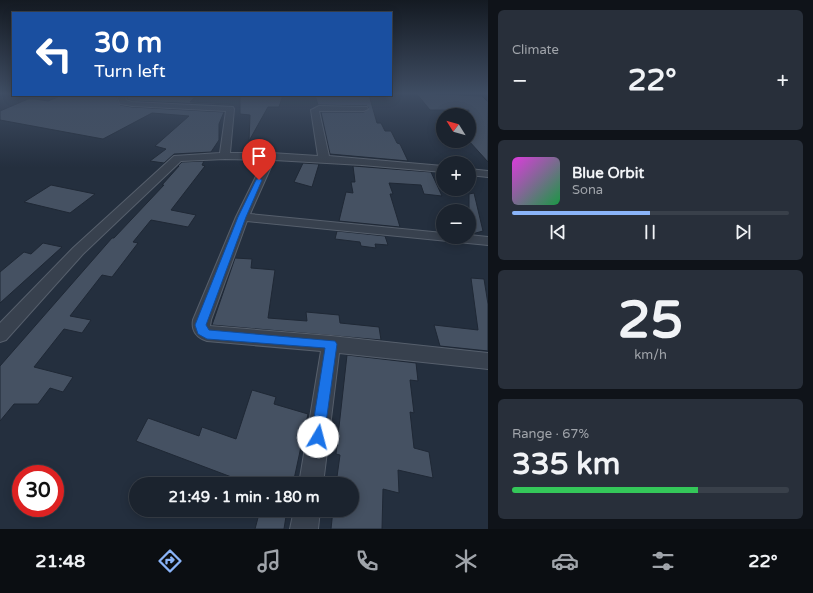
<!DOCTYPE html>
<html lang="en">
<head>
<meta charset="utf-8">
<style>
  :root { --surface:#1b232e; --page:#282f3a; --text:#f1f3f6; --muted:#a0a4aa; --line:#39404a; --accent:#8ab4f8 }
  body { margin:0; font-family:"Varela Round",sans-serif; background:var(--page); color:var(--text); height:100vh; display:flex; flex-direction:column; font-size:15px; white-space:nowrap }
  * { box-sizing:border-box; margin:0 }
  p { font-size:13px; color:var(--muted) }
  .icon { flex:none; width:22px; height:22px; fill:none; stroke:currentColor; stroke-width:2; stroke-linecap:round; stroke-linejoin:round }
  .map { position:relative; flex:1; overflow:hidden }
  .side { display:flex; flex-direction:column; gap:10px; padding:10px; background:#0f1319; width:325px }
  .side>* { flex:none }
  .hud { position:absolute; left:12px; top:12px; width:380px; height:84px; border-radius:0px; box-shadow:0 2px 10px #0003,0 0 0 1px var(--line); background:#1a4fa0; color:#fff; overflow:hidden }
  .needle { width:26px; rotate:307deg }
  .fabs { position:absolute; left:436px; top:108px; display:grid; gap:8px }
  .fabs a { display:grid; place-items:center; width:40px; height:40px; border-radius:50%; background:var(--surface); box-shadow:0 2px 10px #0003,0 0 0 1px var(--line); font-size:20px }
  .speed { position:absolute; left:12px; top:465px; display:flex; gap:8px; font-size:20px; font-weight:700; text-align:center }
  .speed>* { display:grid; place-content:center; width:52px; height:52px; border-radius:50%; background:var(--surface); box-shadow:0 2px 10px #0003,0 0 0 1px var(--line); line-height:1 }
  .speed .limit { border:6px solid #d22; background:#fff; color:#111 }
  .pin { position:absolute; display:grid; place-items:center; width:34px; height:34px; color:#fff; margin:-41px -17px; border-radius:50% 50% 50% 0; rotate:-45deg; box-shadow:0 0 4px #0007 }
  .pin .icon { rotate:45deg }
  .me { position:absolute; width:44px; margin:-22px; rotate:8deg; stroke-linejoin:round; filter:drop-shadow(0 0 3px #0008) }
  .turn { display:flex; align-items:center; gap:14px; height:84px; padding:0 16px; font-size:18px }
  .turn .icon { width:52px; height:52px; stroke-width:2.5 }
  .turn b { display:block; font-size:28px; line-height:34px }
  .big { font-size:30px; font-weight:700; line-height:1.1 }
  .side .tile { flex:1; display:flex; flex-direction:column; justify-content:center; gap:6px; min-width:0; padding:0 14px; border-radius:6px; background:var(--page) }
  .side .dial { align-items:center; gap:0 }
  .dial b { font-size:52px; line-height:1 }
  .song { display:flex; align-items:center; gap:12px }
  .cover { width:48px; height:48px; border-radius:6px; background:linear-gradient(135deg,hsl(300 70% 55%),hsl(140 70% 35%)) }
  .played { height:4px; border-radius:2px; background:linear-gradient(90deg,var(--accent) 50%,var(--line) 50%) }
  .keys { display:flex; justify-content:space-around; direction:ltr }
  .heat { display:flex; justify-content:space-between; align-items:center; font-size:22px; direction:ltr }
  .charge { height:6px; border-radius:3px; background:linear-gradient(90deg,#34c759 67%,var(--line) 0) }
  .trip { position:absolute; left:129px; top:477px; width:230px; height:40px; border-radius:20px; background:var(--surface); box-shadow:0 2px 10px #0003,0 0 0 1px var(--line); font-weight:700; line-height:40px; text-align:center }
  .tab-bar { display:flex; height:64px; justify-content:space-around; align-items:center; background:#0b0e12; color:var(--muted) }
  .tab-bar .icon { width:28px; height:28px }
  .tab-bar .current { color:var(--accent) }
  .tab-bar b { font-size:18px; color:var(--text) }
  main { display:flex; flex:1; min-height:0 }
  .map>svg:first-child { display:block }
  .building { fill:#455162; stroke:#1f2835 }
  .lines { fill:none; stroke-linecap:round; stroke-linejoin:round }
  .minor-casing { stroke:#565f6c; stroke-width:2 }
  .minor { fill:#38414e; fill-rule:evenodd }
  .route { fill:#1a73e8; stroke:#114b97 }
</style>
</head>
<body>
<main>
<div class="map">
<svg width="488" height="529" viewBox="0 0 488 529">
  <rect width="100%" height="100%" fill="#242f3e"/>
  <g class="building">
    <polygon points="416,93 482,96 488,102 488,162 469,141 469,110 430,110"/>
    <polygon points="58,95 116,95 120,105 132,107 224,112 219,124 219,140 211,152 174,154 164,163 150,161 166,149 155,146 189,116 152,113 103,139 0,120 0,111 28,99 35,99 48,101 58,97"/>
    <polygon points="127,95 195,97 190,102 230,104 229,105 132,101 127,99"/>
    <polygon points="240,95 283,95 279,107 268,107 249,141 250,115 240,114"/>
    <polygon points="315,95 369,95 377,123 381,123 385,131 391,131 397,143 400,144 408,161 330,154 321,112 364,112 369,108 367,106 318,105"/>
    <polygon points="204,161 202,165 205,166 171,210 196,215 188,227 151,220 133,242 138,243 112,277 102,275 70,316 91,320 82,333 64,329 34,367 73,377 63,392 50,388 38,404 14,404 0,421 0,366 112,238 114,238 164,185 162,185 179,166 178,166 182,162"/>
    <polygon points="303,163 319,164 312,187 294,182"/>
    <polygon points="353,166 431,172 442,196 424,194 421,185 389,183 393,194 390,194 400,227 339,221 346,192 353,193 351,182 355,182"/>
    <polygon points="51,185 95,194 70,213 24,202"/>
    <polygon points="474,193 483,231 472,234 469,234 469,194"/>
    <polygon points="337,231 385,236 388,245 375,244 376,248 361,246 360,242 335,239"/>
    <polygon points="43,243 62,247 0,303 0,272 24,252 31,254"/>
    <polygon points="235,258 252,259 251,268 275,270 268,318 307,321 306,312 339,315 340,323 379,327 381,340 212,325"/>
    <polygon points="471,278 484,279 488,304 488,351 440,346 434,325 478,330"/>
    <polygon points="347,355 416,363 418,381 410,380 414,413 410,412 414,448 429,452 433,478 398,470 399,493 383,489 382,529 331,529 333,510 352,510 352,484 336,484 340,455 336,454"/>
    <polygon points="252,390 276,397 274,404 308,414 293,484 250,484 136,441 148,418 199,436 202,427 236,439"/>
    <polygon points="260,510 287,510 284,529 255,529"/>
  </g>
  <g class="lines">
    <g class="minor-casing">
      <g id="minor">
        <path d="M117,95H125L126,100L132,102L233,107L234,109L230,153H271L318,156L311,110L319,106L367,107L368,109L364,111H319L329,156L443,166V172L362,165L274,160L250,214L443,233V237H469V235L488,237V245L247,221L211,320L210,326L331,336L488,353V369L339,353L323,484H299L321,351L207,341C197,338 191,331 193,320L236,217L264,160L225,159L181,161L83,254L6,340L0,342V323L73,248L174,156L220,153L226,111L132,106L120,104Z"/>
        <polygon points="469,169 488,171 488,177 469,175"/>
        <polygon points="294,510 320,510 318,529 290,529"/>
      </g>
    </g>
    <use href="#minor" class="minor"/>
  </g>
  <linearGradient id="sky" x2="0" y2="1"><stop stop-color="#141a22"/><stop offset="0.56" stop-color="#3f4d63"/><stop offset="1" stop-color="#3f4d63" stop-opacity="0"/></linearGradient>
  <rect width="488" height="167" fill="url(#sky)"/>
  <polygon class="route" points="259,178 262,180 246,217 206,325 209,330 335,341 337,344 324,437 322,442 318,444 313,442 311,437 325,348 207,339 198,334 195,325 238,217 256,180"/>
</svg>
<div class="fabs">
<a><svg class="needle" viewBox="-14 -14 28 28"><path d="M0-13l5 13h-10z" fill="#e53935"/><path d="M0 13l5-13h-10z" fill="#a0a4aa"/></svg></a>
<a>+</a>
<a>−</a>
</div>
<div class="speed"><div class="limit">30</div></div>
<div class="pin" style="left:259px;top:180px;background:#d93025"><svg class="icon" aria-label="arrive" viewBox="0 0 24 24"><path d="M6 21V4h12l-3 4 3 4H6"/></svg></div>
<svg class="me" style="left:318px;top:437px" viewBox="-20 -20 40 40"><circle r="19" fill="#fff"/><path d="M0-13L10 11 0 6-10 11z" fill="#1a73e8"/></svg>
<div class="trip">21:49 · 1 min · 180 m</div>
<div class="hud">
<div class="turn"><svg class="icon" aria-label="left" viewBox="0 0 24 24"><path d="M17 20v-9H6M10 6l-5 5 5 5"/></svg><div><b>30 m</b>Turn left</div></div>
</div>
</div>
<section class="side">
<div class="tile"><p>Climate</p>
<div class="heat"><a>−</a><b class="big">22°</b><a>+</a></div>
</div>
<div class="tile">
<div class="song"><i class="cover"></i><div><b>Blue Orbit</b><p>Sona</p></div></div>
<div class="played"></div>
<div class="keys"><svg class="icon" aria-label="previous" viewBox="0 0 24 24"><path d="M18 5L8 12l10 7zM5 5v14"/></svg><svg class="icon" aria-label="pause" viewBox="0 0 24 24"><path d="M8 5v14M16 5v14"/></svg><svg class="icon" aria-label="next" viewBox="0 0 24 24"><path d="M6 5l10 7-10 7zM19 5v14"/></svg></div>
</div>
<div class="tile dial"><b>25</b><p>km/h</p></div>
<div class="tile"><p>Range · 67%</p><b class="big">335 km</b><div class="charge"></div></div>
</section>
</main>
<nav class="tab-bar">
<b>21:48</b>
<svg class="icon current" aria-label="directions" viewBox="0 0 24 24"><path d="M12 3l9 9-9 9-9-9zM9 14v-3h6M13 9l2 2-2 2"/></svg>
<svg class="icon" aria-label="music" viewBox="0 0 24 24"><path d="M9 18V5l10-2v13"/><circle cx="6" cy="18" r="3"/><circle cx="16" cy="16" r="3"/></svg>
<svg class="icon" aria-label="phone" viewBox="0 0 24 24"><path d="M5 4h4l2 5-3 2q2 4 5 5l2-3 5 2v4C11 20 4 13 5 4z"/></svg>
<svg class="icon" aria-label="climate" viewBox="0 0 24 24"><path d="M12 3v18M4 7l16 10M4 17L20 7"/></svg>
<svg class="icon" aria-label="car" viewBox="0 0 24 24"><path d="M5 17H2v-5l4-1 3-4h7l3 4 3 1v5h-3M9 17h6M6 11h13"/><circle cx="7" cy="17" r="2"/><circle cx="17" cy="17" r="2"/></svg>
<svg class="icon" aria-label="filters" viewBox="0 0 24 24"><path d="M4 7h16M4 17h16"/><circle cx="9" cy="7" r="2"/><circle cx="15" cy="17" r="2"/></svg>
<b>22°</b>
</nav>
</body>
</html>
